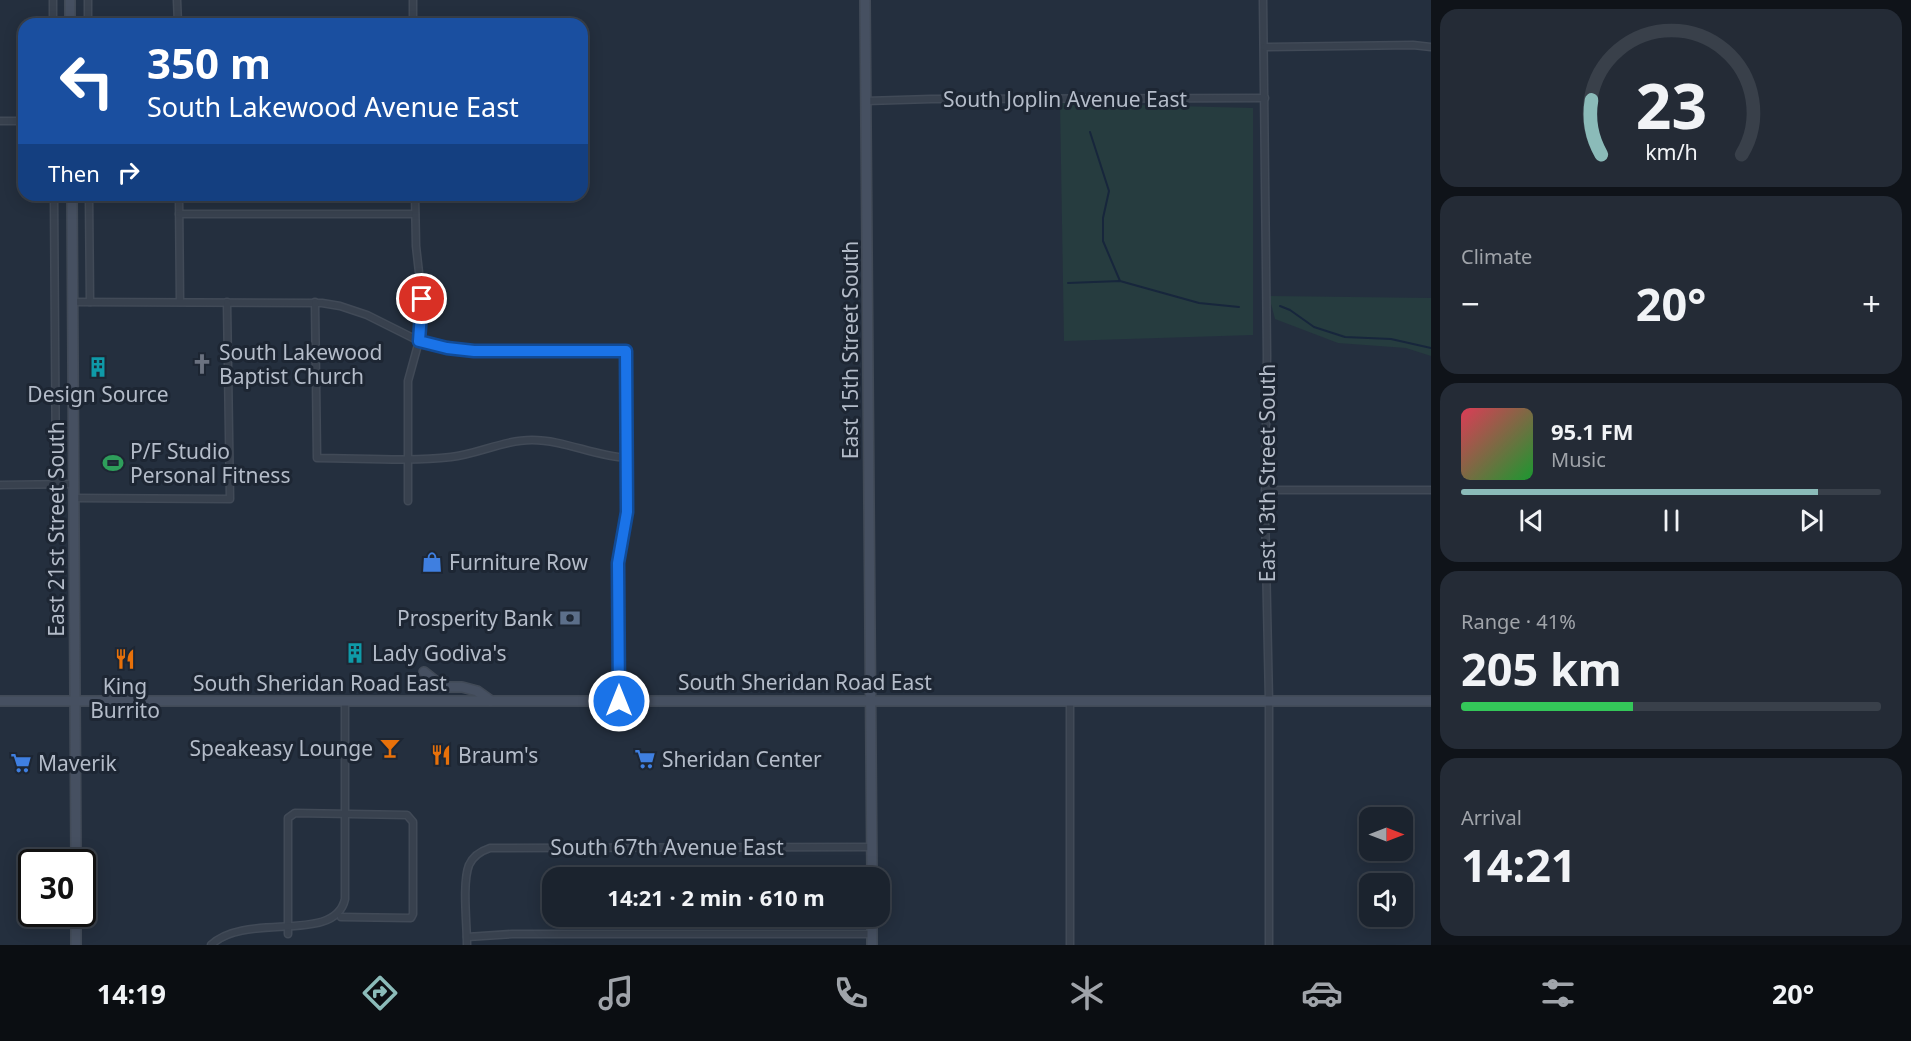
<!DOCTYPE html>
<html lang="en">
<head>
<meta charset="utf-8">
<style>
  :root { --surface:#1b232e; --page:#242b36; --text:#f1f3f6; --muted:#a0a4aa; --line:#39404a; --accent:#8bbbb9 }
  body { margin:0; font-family:"Noto Sans",sans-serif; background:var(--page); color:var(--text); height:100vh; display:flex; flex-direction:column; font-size:22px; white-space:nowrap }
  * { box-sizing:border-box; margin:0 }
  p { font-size:20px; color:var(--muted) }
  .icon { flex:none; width:33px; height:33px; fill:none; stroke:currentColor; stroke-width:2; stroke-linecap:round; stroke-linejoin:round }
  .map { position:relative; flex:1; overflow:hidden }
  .sheet { display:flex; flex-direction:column; gap:9px; padding:9px; background:#0f1319; width:480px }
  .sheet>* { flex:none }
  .guide { position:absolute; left:18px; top:18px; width:570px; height:183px; border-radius:18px; box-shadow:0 3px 15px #0003,0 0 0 2px var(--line); background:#1a4fa0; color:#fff; overflow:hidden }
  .needle { width:39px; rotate:90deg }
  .fabs { position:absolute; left:1359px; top:807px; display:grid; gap:12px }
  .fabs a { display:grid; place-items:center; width:54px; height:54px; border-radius:12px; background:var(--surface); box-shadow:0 3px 15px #0003,0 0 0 2px var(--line); font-size:30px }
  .speed { position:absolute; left:18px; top:849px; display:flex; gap:12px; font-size:30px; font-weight:700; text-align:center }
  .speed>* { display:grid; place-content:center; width:78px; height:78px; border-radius:50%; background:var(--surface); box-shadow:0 3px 15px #0003,0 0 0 2px var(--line); line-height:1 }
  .speed .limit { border:3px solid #111; border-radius:9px; background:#fff; color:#111 }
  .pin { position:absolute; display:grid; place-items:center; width:51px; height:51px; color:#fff; margin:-26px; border:3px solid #fff; border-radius:50%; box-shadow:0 2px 6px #0007 }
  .me { position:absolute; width:66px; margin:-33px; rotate:0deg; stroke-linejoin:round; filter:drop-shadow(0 0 4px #0008) }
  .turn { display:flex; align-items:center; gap:21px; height:126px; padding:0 30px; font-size:27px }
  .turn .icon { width:78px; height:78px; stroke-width:2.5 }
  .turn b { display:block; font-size:42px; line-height:51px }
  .then { display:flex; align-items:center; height:57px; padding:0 30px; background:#0003; gap:12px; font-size:22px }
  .big { font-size:45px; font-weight:700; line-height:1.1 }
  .sheet .card { flex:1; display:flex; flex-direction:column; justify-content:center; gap:9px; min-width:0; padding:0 21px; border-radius:18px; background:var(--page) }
  .sheet .dial { align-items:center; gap:0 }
  .dial svg { height:156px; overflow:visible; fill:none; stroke:var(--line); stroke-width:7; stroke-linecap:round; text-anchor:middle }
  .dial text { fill:var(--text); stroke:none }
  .song { display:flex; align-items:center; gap:18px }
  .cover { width:72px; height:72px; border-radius:9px; background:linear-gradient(135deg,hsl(350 70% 55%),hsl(130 70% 35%)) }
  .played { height:6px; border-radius:3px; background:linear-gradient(90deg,var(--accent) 85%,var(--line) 85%) }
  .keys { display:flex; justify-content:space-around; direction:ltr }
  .heat { display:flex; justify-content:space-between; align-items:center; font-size:33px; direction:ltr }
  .charge { height:9px; border-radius:4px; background:linear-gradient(90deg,#34c759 41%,var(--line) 0) }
  .trip { position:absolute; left:542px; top:867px; width:348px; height:60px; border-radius:18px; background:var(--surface); box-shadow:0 3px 15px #0003,0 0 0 2px var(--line); font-weight:700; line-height:60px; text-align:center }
  .dock { display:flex; height:96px; justify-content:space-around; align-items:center; background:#0b0e12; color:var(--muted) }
  .dock .icon { width:42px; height:42px }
  .dock .on { color:var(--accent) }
  .dock b { font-size:27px; color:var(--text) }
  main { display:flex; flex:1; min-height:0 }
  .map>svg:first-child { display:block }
  .green { fill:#263c3f }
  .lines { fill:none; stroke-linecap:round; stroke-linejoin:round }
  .stream { stroke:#17263c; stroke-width:2 }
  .minor-casing { stroke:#414a57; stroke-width:9 }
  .secondary-casing { stroke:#414a57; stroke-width:12 }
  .minor { stroke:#38414e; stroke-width:6 }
  .secondary { stroke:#465061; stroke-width:9 }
  .route-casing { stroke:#114b97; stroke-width:15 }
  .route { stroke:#1a73e8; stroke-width:10 }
  .labels { text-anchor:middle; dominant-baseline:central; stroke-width:6; stroke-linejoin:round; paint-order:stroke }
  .street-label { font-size:21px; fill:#b4bcc9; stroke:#1d2633 }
  .poi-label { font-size:21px; fill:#b4bcc9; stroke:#1d2633; text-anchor:start }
</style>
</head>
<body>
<main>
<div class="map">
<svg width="1431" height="945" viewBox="0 0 1431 945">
  <rect width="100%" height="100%" fill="#242f3e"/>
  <g class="green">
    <polygon points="1060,103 1253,108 1253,335 1064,341"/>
    <polygon points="1269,296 1431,298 1431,356 1406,348 1338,343 1275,319"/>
  </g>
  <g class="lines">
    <g class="stream">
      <polyline points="1090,132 1109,191 1103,218 1103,241 1120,281"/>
      <polyline points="1068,283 1120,281 1199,303 1239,307"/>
      <polyline points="1280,306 1290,310 1314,327 1345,337 1391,339 1431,348"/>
    </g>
    <g class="minor-casing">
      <g id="minor">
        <polyline points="53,0 53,24"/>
        <polyline points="88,0 88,24"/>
        <polyline points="177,0 178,24"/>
        <polyline points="413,0 413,24"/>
        <polyline points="1263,0 1267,356 1265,512 1269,701 1269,945"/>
        <polyline points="1264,47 1413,45 1431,47"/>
        <polyline points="866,101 931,99 1265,98"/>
        <polyline points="0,121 24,121"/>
        <polyline points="54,195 56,484"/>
        <polyline points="89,195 90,302"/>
        <polyline points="179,195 180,302"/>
        <polyline points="179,214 415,214"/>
        <polyline points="73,302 322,303 340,306 367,315 419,341 458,350 626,351 627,512 619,563 619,701"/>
        <path d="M315,302L317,458C360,458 408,462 451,457C478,454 504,440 532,440C564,440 594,456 627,458"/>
        <polyline points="0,485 74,484"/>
        <polyline points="1265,490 1431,490"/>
        <polyline points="74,498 230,499 227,302"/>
        <polyline points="408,501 408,381 419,341 422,299 416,246 415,195"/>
        <polyline points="1070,701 1070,945"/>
        <polyline points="288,934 288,818 295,813 407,815 413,822 413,914 411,918 341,917"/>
        <polyline points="467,937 512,934 872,934"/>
        <path d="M211,945C246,911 335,945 345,899V701"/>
        <path d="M467,945C467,924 462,883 469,865C473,856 481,851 490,848L872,847"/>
      </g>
    </g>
    <g class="secondary-casing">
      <g id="secondary">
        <polyline points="70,0 70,24"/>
        <polyline points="865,0 872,878"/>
        <polyline points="72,195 76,862"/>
        <polyline points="424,672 443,687 462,687 477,691 491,701"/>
        <polyline points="0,701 1431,701"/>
        <polyline points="76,914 76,945"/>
        <polyline points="872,916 872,945"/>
      </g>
    </g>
    <use href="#minor" class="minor"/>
    <use href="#secondary" class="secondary"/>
  </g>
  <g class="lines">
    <g class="route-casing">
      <polyline id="route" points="422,299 419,341 447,348 474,351 626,351 627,512 618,563 619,701"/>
    </g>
    <use href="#route" class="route"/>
  </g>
  <defs>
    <g id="church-bare" transform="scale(1.62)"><path d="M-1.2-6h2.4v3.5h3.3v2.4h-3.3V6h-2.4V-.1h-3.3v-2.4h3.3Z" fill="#6b7280" stroke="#1d2633" stroke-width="2.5" paint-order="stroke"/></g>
    <g id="building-bare" transform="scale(1.62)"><path d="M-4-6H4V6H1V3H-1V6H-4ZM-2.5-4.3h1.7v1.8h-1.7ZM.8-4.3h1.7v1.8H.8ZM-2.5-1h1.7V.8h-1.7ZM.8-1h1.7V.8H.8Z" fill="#0f9aa8" stroke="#1d2633" stroke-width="2.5" paint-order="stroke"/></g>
    <g id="stadium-bare" transform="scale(1.62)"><path d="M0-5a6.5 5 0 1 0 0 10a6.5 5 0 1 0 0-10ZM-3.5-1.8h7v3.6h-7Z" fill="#2e9e5b" stroke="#1d2633" stroke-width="2.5" paint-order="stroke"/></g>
    <g id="shop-bare" transform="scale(1.62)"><path d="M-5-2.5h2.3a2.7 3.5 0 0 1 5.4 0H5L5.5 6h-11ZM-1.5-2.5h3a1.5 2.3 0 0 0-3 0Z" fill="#3f7fe0" stroke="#1d2633" stroke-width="2.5" paint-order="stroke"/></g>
    <g id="bank-bare" transform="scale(1.62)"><path d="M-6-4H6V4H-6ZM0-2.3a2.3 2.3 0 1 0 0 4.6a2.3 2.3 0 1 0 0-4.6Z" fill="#5c6f8a" stroke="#1d2633" stroke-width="2.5" paint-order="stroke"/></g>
    <g id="restaurant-bare" transform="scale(1.62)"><path d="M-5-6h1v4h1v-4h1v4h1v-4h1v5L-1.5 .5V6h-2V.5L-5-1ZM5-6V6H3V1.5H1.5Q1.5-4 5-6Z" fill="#e8710a" stroke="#1d2633" stroke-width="2.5" paint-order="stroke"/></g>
    <g id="bar-bare" transform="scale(1.62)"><path d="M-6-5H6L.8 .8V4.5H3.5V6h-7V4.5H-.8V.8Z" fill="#e8710a" stroke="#1d2633" stroke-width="2.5" paint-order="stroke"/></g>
    <g id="supermarket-bare" transform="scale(1.62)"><path d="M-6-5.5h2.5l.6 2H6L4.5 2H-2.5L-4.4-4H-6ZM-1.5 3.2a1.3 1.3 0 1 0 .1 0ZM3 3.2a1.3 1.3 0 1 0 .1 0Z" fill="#3f7fe0" stroke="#1d2633" stroke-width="2.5" paint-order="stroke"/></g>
  </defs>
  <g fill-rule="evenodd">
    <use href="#church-bare" x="202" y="364"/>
    <use href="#building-bare" x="98" y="367"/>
    <use href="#stadium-bare" x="113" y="463"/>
    <use href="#shop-bare" x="432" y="562"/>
    <use href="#bank-bare" x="570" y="618"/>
    <use href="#building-bare" x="355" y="653"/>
    <use href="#restaurant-bare" x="125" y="659"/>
    <use href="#bar-bare" x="390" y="748"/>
    <use href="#restaurant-bare" x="441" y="755"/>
    <use href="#supermarket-bare" x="645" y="759"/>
    <use href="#supermarket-bare" x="21" y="763"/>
  </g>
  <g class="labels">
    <g class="street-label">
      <text x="1065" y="99">South Joplin Avenue East</text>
      <text transform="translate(850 350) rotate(-90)">East 15th Street South</text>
      <text transform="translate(1267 473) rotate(-90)">East 13th Street South</text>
      <text transform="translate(56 529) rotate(-90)">East 21st Street South</text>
      <text x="805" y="682">South Sheridan Road East</text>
      <text x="320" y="683">South Sheridan Road East</text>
      <text x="667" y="847">South 67th Avenue East</text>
    </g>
    <g class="poi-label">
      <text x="219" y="352">South Lakewood<tspan x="219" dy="24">Baptist Church</tspan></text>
      <text x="98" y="394" text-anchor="middle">Design Source</text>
      <text x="130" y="451">P/F Studio<tspan x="130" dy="24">Personal Fitness</tspan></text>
      <text x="449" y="562">Furniture Row</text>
      <text x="553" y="618" text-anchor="end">Prosperity Bank</text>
      <text x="372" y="653">Lady Godiva's</text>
      <text x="125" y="686" text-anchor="middle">King<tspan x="125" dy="24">Burrito</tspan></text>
      <text x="373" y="748" text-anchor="end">Speakeasy Lounge</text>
      <text x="458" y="755">Braum's</text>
      <text x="662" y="759">Sheridan Center</text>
      <text x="38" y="763">Maverik</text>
    </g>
  </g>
</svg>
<div class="fabs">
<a><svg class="needle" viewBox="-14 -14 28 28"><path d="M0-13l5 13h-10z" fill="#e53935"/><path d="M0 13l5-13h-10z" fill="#a0a4aa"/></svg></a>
<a><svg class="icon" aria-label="sound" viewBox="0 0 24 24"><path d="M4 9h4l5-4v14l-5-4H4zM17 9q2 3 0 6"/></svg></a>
</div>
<div class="speed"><div class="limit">30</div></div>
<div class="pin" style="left:422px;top:299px;background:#d93025"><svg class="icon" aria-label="arrive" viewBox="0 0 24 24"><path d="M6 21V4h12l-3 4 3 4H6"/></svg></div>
<svg class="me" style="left:619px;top:701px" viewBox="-20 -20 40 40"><circle r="17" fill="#1a73e8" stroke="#fff" stroke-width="3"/><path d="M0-11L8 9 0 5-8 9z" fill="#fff"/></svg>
<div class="trip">14:21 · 2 min · 610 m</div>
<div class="guide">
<div class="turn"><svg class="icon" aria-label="left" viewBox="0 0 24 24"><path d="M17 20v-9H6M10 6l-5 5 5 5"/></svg><div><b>350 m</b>South Lakewood Avenue East</div></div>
<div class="then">Then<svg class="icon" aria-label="right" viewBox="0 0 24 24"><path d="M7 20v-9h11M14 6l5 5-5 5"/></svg></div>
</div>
</div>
<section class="sheet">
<div class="card dial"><svg viewBox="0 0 100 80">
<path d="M14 69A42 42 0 1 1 86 69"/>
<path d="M14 69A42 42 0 0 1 9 41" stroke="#8bbbb9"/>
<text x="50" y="56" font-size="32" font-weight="700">23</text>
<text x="50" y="72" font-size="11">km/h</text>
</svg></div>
<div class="card"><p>Climate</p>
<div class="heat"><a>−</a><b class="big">20°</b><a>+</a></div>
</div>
<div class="card">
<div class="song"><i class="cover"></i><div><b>95.1 FM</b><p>Music</p></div></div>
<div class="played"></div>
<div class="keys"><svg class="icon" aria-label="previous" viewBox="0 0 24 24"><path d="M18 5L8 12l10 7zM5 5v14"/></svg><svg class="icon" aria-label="pause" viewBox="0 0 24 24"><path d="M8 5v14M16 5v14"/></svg><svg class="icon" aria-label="next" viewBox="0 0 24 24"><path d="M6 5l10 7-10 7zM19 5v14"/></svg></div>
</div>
<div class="card"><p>Range · 41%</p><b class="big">205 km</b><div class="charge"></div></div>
<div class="card"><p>Arrival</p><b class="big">14:21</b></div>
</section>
</main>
<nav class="dock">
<b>14:19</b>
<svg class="icon on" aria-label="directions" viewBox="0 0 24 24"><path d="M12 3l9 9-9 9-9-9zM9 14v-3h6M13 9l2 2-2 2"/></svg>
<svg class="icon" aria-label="music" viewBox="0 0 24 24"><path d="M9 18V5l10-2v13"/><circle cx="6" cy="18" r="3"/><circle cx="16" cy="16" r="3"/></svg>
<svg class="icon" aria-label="phone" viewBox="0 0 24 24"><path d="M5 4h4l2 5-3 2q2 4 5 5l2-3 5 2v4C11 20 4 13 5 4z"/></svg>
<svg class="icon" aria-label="climate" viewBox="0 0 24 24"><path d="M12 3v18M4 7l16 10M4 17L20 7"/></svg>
<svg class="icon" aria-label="car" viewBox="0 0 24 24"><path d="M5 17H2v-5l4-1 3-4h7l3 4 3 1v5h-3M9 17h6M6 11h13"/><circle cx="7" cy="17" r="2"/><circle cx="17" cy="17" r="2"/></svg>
<svg class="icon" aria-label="filters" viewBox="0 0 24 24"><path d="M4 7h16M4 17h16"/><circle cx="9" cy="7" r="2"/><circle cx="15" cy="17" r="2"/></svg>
<b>20°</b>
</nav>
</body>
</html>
